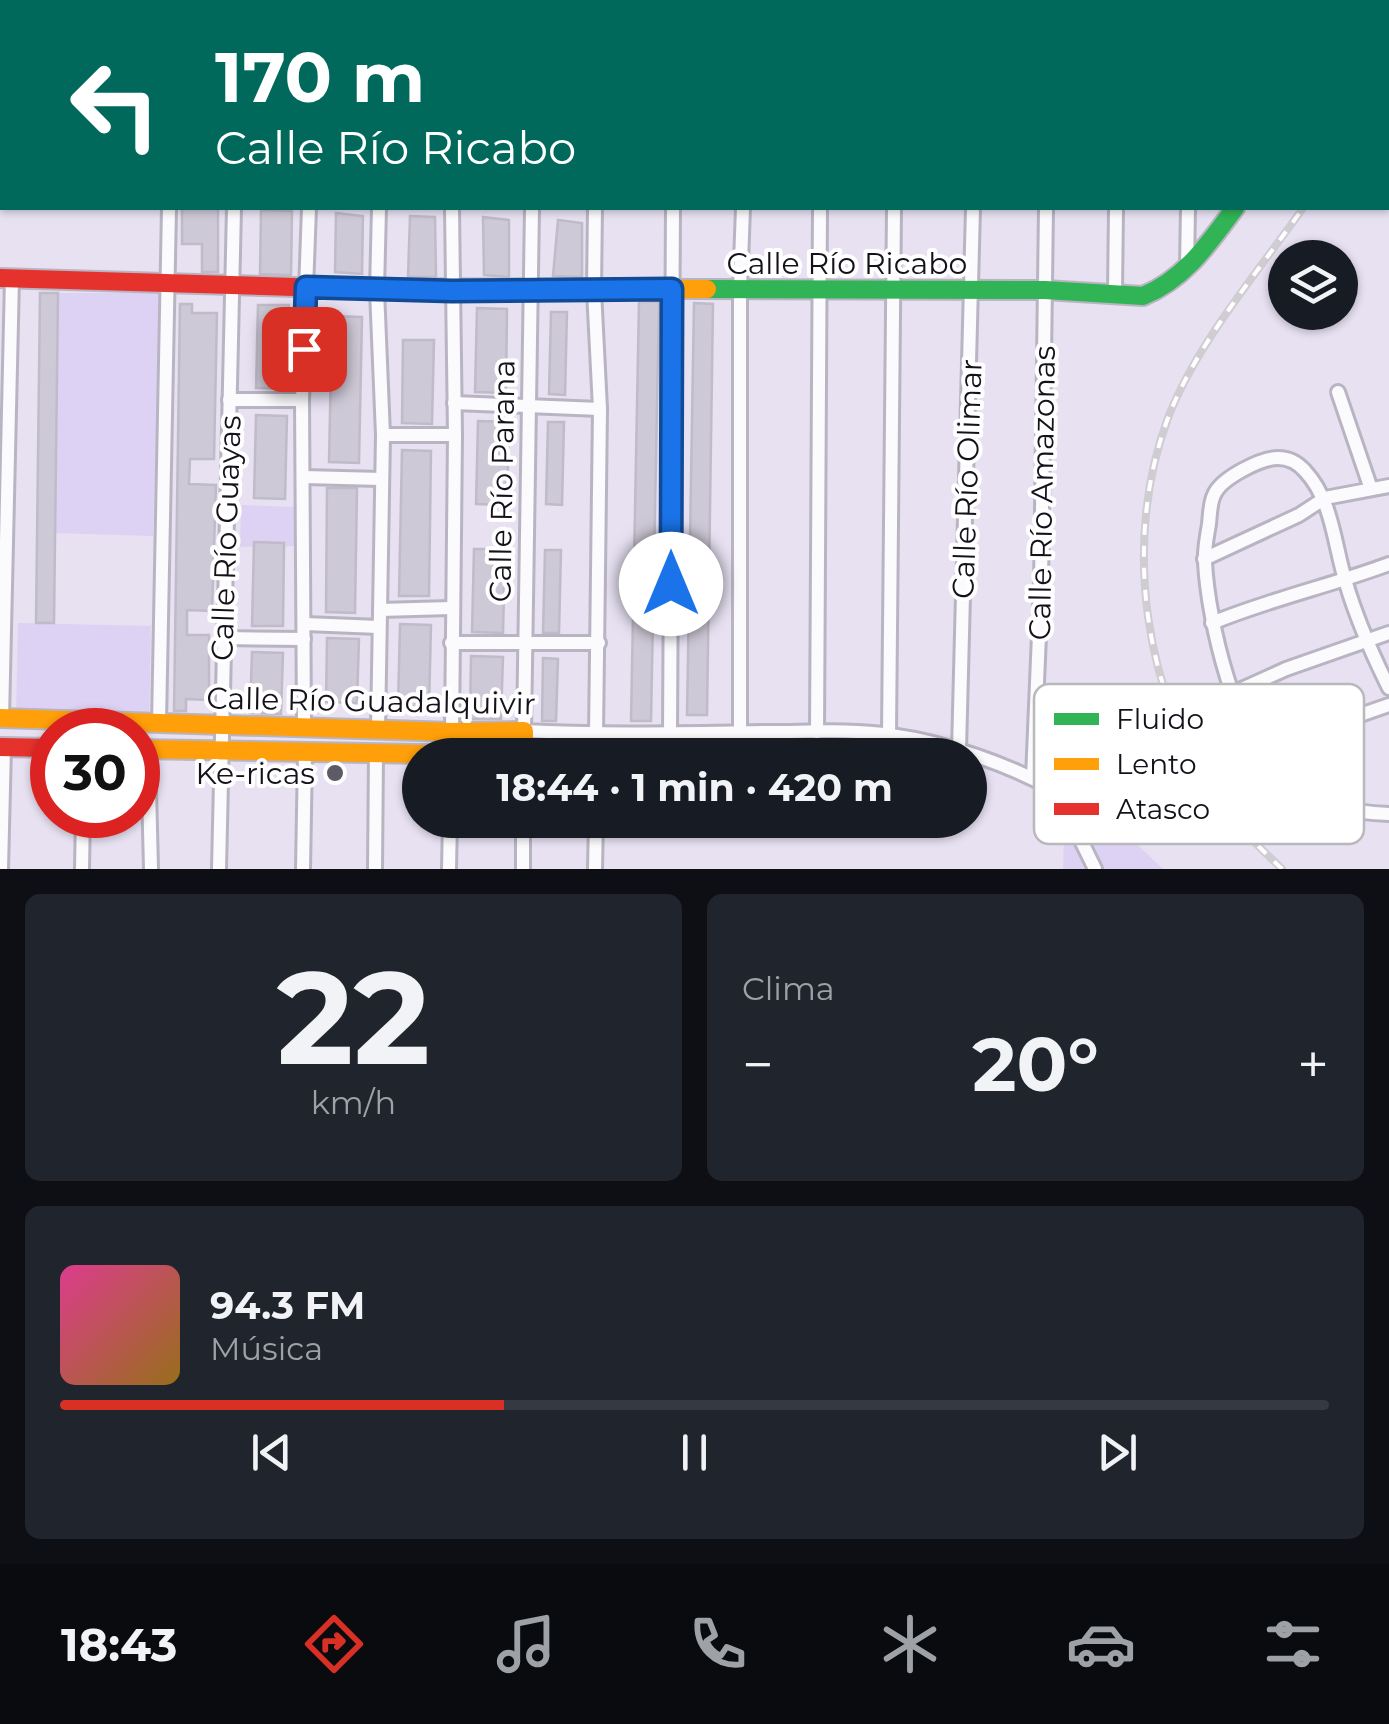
<!DOCTYPE html>
<html lang="es">
<head>
<meta charset="utf-8">
<style>
  :root { --surface:#171b24; --page:#20242c; --text:#f1f3f6; --muted:#9ea1a6; --line:#363941; --accent:#d93025 }
  body { margin:0; font-family:Montserrat,sans-serif; background:var(--page); color:var(--text); height:100vh; display:flex; flex-direction:column; font-size:38px; white-space:nowrap }
  * { box-sizing:border-box; margin:0 }
  p { font-size:32px; color:var(--muted) }
  .icon { flex:none; width:55px; height:55px; fill:none; stroke:currentColor; stroke-width:2; stroke-linecap:round; stroke-linejoin:round }
  .map { position:relative; height:869px; overflow:hidden }
  .drawer { display:flex; flex-direction:column; gap:25px; padding:25px; background:#0d0f14; flex:1 }
  .drawer>* { flex:none }
  .top-card { position:absolute; left:0px; top:0px; width:1390px; height:210px; box-shadow:0 2px 8px #0004; background:#00695c; color:#fff; overflow:hidden }
  .fabs { position:absolute; left:1268px; top:240px; display:grid; gap:20px }
  .fabs a { display:grid; place-items:center; width:90px; height:90px; border-radius:50%; background:var(--surface); box-shadow:0 2px 8px #0004; font-size:50px }
  .speed { position:absolute; left:30px; top:708px; display:flex; gap:20px; font-size:50px; font-weight:700; text-align:center }
  .speed>* { display:grid; place-content:center; width:130px; height:130px; border-radius:50%; background:var(--surface); box-shadow:0 2px 8px #0004; line-height:1 }
  .speed .limit { border:15px solid #d22; background:#fff; color:#111 }
  .pin { position:absolute; display:grid; place-items:center; width:85px; height:85px; color:#fff; margin:-42px; border-radius:20px; box-shadow:0 5px 15px #0006 }
  .me { position:absolute; width:110px; margin:-55px; rotate:0deg; stroke-linejoin:round; filter:drop-shadow(0 0 8px #0008) }
  .turn { display:flex; align-items:center; gap:35px; height:210px; padding:0 50px; font-size:45px }
  .turn .icon { width:130px; height:130px; stroke-width:2.5 }
  .turn b { display:block; font-size:70px; line-height:85px }
  .big { font-size:75px; font-weight:700; line-height:1.1 }
  .drawer .widget { flex:1; display:flex; flex-direction:column; justify-content:center; gap:15px; min-width:0; padding:0 35px; border-radius:15px; background:var(--page) }
  .drawer .dial { align-items:center; gap:0 }
  .dial b { font-size:130px; line-height:1 }
  .song { display:flex; align-items:center; gap:30px }
  .cover { width:120px; height:120px; border-radius:15px; background:linear-gradient(135deg,hsl(330 70% 55%),hsl(40 70% 35%)) }
  .played { height:10px; border-radius:5px; background:linear-gradient(90deg,var(--accent) 35%,var(--line) 35%) }
  .keys { display:flex; justify-content:space-around; direction:ltr }
  .heat { display:flex; justify-content:space-between; align-items:center; font-size:55px; direction:ltr }
  .drawer .tiles { flex:1; display:grid; gap:25px; grid-template-columns:1fr 1fr }
  .widget:last-child { grid-column:span 2 }
  .trip { position:absolute; left:402px; top:738px; width:585px; height:100px; border-radius:50px; background:var(--surface); box-shadow:0 2px 8px #0004; font-weight:700; line-height:100px; text-align:center }
  .menu { display:flex; height:160px; justify-content:space-around; align-items:center; background:#090b0e; color:var(--muted) }
  .menu .icon { width:70px; height:70px }
  .menu .active { color:var(--accent) }
  .menu b { font-size:45px; color:var(--text) }
  .map>svg:first-child { display:block }
  .green { fill:#ddd2f3 }
  .building { fill:#cec9d6; stroke:#c0bbc9; stroke-width:2.5 }
  .lines { fill:none; stroke-linecap:round; stroke-linejoin:round }
  .street-casing { stroke:#b9b4c2; stroke-width:18 }
  .fast-casing { stroke:#b9b4c2; stroke-width:22 }
  .slow-casing { stroke:#b9b4c2; stroke-width:22 }
  .jam-casing { stroke:#b9b4c2; stroke-width:22 }
  .street { stroke:#fbfafd; stroke-width:12 }
  .fast { stroke:#30b455; stroke-width:18 }
  .slow { stroke:#ff9f0a; stroke-width:18 }
  .jam { stroke:#e5322d; stroke-width:18 }
  .rail-casing { stroke:#cfcdd2; stroke-width:8 }
  .rail { stroke:#fff; stroke-width:4; stroke-dasharray:11; stroke-linecap:butt }
  .route-casing { stroke:#114b97; stroke-width:25 }
  .route { stroke:#1a73e8; stroke-width:18 }
  .poi-dot { fill:#5e5a66; stroke:#fff; stroke-width:4 }
  .labels { text-anchor:middle; dominant-baseline:central; stroke-width:8; stroke-linejoin:round; paint-order:stroke }
  .street-label { font-size:30px; fill:#15111b; stroke:#fff }
  .poi-label { font-size:30px; fill:#15111b; stroke:#fff; text-anchor:end }
  .key { fill:#fff; stroke:#b9b8bb; stroke-width:2.5 }
  .key-label { font-size:28px; fill:#15111b }
</style>
</head>
<body>
<div class="map">
<svg width="1389" height="869" viewBox="0 0 1389 869">
  <rect width="100%" height="100%" fill="#e7e1f2"/>
  <g class="green">
    <polygon points="58,293 160,293 153,536 54,533"/>
    <polygon points="241,505 296,507 296,546 240,547"/>
    <polygon points="18,623 151,626 149,723 16,720"/>
    <polygon points="1066,777 1163,869 1063,869"/>
  </g>
  <g class="building">
    <polygon points="182,208 218,209 218,272 202,272 202,244 182,244"/>
    <polygon points="261,210 292,211 291,275 260,274"/>
    <polygon points="336,213 363,216 362,274 335,272"/>
    <polygon points="410,216 435,217 436,277 408,277"/>
    <polygon points="483,217 509,220 509,277 484,275"/>
    <polygon points="558,220 582,223 582,277 553,276"/>
    <polygon points="40,293 58,293 54,623 36,623"/>
    <polygon points="639,301 659,302 651,721 631,721"/>
    <polygon points="694,303 713,304 707,715 687,715"/>
    <polygon points="180,304 192,304 192,313 217,313 214,459 190,459 189,484 216,485 212,611 187,610 187,635 209,635 209,700 186,699 186,711 174,711"/>
    <polygon points="258,305 289,305 287,389 256,388"/>
    <polygon points="477,308 507,309 506,393 475,392"/>
    <polygon points="551,312 567,312 565,395 549,394"/>
    <polygon points="332,316 362,317 359,463 329,462"/>
    <polygon points="403,340 434,340 432,424 402,423"/>
    <polygon points="256,415 287,416 285,499 254,498"/>
    <polygon points="478,421 509,422 507,505 476,504"/>
    <polygon points="548,422 564,422 562,505 546,504"/>
    <polygon points="402,450 431,451 429,596 399,596"/>
    <polygon points="327,488 357,488 355,613 326,612"/>
    <polygon points="254,542 284,543 283,626 252,626"/>
    <polygon points="474,549 505,549 503,633 472,632"/>
    <polygon points="545,550 561,550 559,633 543,633"/>
    <polygon points="400,624 431,625 429,708 398,707"/>
    <polygon points="327,638 359,639 357,703 326,702"/>
    <polygon points="252,652 283,653 281,714 250,713"/>
    <polygon points="471,656 503,657 501,719 470,719"/>
    <polygon points="543,658 558,659 556,721 542,721"/>
  </g>
  <g class="lines">
    <g class="street-casing">
      <g id="street">
        <polyline points="531,0 531,2"/>
        <polyline points="1266,0 1266,2"/>
        <polyline points="23,2 23,0"/>
        <polyline points="96,2 96,0"/>
        <polyline points="172,2 172,0"/>
        <polyline points="238,2 251,2"/>
        <polyline points="317,2 317,0"/>
        <polyline points="382,2 382,0"/>
        <polyline points="454,2 454,0"/>
        <polyline points="599,2 599,0"/>
        <polyline points="676,2 676,0"/>
        <polyline points="751,2 751,0"/>
        <polyline points="823,2 823,0"/>
        <polyline points="895,2 895,0"/>
        <polyline points="973,2 973,0"/>
        <polyline points="1047,2 1047,0"/>
        <polyline points="1118,2 1118,0"/>
        <polyline points="1191,2 1191,0"/>
        <polyline points="0,76 2,76"/>
        <path d="M532,208L524,731C605,735 687,733 769,732C809,732 851,729 891,735C948,743 1007,764 1057,791"/>
        <polyline points="595,208 594,290 600,409 596,735"/>
        <polyline points="1187,268 1188,208"/>
        <polyline points="1115,293 1116,208"/>
        <polyline points="1338,392 1371,489"/>
        <polyline points="229,400 302,400"/>
        <polyline points="454,403 600,409"/>
        <polyline points="383,435 455,435"/>
        <polyline points="304,477 381,479"/>
        <polyline points="1204,559 1299,515 1325,498 1389,486"/>
        <polyline points="380,610 451,608"/>
        <path d="M1212,623C1270,599 1330,586 1389,564"/>
        <polyline points="305,624 379,627"/>
        <polyline points="223,638 304,639"/>
        <polyline points="451,643 599,643"/>
        <path d="M1389,688C1372,654 1357,620 1346,583C1334,545 1333,501 1305,471C1298,463 1289,458 1278,458C1261,458 1221,478 1214,495C1210,503 1210,515 1209,524C1207,537 1204,550 1205,562C1208,622 1236,740 1282,780C1310,804 1353,813 1389,814"/>
        <polyline points="1233,693 1286,669 1389,633"/>
        <polyline points="2,718 12,278"/>
        <polyline points="159,723 169,208"/>
        <polyline points="304,727 302,400 309,208"/>
        <polyline points="378,730 383,435 377,290 379,208"/>
        <polyline points="452,732 455,435 452,208"/>
        <polyline points="670,732 673,208"/>
        <polyline points="817,732 820,208"/>
        <polyline points="889,734 894,208"/>
        <polyline points="1294,738 1389,705"/>
        <polyline points="148,749 151,869"/>
        <polyline points="959,750 973,208"/>
        <polyline points="699,755 727,746 740,732 740,290 743,208"/>
        <polyline points="1033,778 1041,587 1046,208"/>
        <polyline points="1072,822 1095,869"/>
        <polyline points="1,869 4,747"/>
        <polyline points="82,869 83,815"/>
        <polyline points="219,869 234,208"/>
        <polyline points="303,869 305,754"/>
        <polyline points="375,869 376,753"/>
        <polyline points="449,869 450,820"/>
        <polyline points="523,869 523,820"/>
        <polyline points="595,869 596,820"/>
      </g>
    </g>
    <g class="fast-casing">
      <path id="fast" d="M707,289L1045,290L1143,296C1185,279 1209,243 1235,208"/>
    </g>
    <g class="slow-casing">
      <g id="slow">
        <polyline points="327,288 707,289"/>
        <polyline points="0,718 452,732 524,731 524,755"/>
        <polyline points="138,749 480,755"/>
      </g>
    </g>
    <g class="jam-casing">
      <g id="jam">
        <polyline points="0,278 327,288"/>
        <polyline points="0,747 52,748"/>
      </g>
    </g>
    <use href="#street" class="street"/>
    <use href="#fast" class="fast"/>
    <use href="#slow" class="slow"/>
    <use href="#jam" class="jam"/>
    <g class="rail-casing">
      <g id="rail">
        <polyline points="1388,87 1389,85"/>
        <path d="M1282,869C1260,848 1238,827 1221,802C1143,696 1122,541 1168,418C1196,344 1258,272 1303,208"/>
      </g>
    </g>
    <use href="#rail" class="rail"/>
  </g>
  <g class="lines">
    <g class="route-casing">
      <polyline id="route" points="304,349 306,287 452,291 672,289 671,584"/>
    </g>
    <use href="#route" class="route"/>
  </g>
  <circle class="poi-dot" cx="335" cy="773" r="10"/>
  <g class="labels">
    <g class="street-label">
      <text x="847" y="263">Calle Río Ricabo</text>
      <text transform="translate(967 479) rotate(-88)">Calle Río Olimar</text>
      <text transform="translate(502 481) rotate(-89)">Calle Río Parana</text>
      <text transform="translate(1042 493) rotate(-89)">Calle Río Amazonas</text>
      <text transform="translate(226 538) rotate(-88)">Calle Río Guayas</text>
      <text transform="translate(371 701) rotate(1)">Calle Río Guadalquivir</text>
    </g>
    <g class="poi-label">
      <text x="315" y="773">Ke-ricas</text>
    </g>
  </g>
  <rect x="1034" y="684" width="330" height="160" rx="15" class="key"/>
  <rect x="1054" y="713" width="45" height="12" fill="#30b455"/>
  <rect x="1054" y="758" width="45" height="12" fill="#ff9f0a"/>
  <rect x="1054" y="803" width="45" height="12" fill="#e5322d"/>
  <g class="key-label">
    <text x="1116" y="729">Fluido</text>
    <text x="1116" y="774">Lento</text>
    <text x="1116" y="819">Atasco</text>
  </g>
</svg>
<div class="fabs">
<a><svg class="icon" aria-label="layers" viewBox="0 0 24 24"><path d="M12 4l9 5-9 5-9-5zM3 14l9 5 9-5"/></svg></a>
</div>
<div class="speed"><div class="limit">30</div></div>
<div class="pin" style="left:304px;top:349px;background:#d93025"><svg class="icon" aria-label="arrive" viewBox="0 0 24 24"><path d="M6 21V4h12l-3 4 3 4H6"/></svg></div>
<svg class="me" style="left:671px;top:584px" viewBox="-20 -20 40 40"><circle r="19" fill="#fff"/><path d="M0-13L10 11 0 6-10 11z" fill="#1a73e8"/></svg>
<div class="trip">18:44 · 1 min · 420 m</div>
<div class="top-card">
<div class="turn"><svg class="icon" aria-label="left" viewBox="0 0 24 24"><path d="M17 20v-9H6M10 6l-5 5 5 5"/></svg><div><b>170 m</b>Calle Río Ricabo</div></div>
</div>
</div>
<section class="drawer">
<div class="tiles">
<div class="widget dial"><b>22</b><p>km/h</p></div>
<div class="widget"><p>Clima</p>
<div class="heat"><a>−</a><b class="big">20°</b><a>+</a></div>
</div>
<div class="widget">
<div class="song"><i class="cover"></i><div><b>94.3 FM</b><p>Música</p></div></div>
<div class="played"></div>
<div class="keys"><svg class="icon" aria-label="previous" viewBox="0 0 24 24"><path d="M18 5L8 12l10 7zM5 5v14"/></svg><svg class="icon" aria-label="pause" viewBox="0 0 24 24"><path d="M8 5v14M16 5v14"/></svg><svg class="icon" aria-label="next" viewBox="0 0 24 24"><path d="M6 5l10 7-10 7zM19 5v14"/></svg></div>
</div>
</div>
</section>
<nav class="menu">
<b>18:43</b>
<svg class="icon active" aria-label="directions" viewBox="0 0 24 24"><path d="M12 3l9 9-9 9-9-9zM9 14v-3h6M13 9l2 2-2 2"/></svg>
<svg class="icon" aria-label="music" viewBox="0 0 24 24"><path d="M9 18V5l10-2v13"/><circle cx="6" cy="18" r="3"/><circle cx="16" cy="16" r="3"/></svg>
<svg class="icon" aria-label="phone" viewBox="0 0 24 24"><path d="M5 4h4l2 5-3 2q2 4 5 5l2-3 5 2v4C11 20 4 13 5 4z"/></svg>
<svg class="icon" aria-label="climate" viewBox="0 0 24 24"><path d="M12 3v18M4 7l16 10M4 17L20 7"/></svg>
<svg class="icon" aria-label="car" viewBox="0 0 24 24"><path d="M5 17H2v-5l4-1 3-4h7l3 4 3 1v5h-3M9 17h6M6 11h13"/><circle cx="7" cy="17" r="2"/><circle cx="17" cy="17" r="2"/></svg>
<svg class="icon" aria-label="filters" viewBox="0 0 24 24"><path d="M4 7h16M4 17h16"/><circle cx="9" cy="7" r="2"/><circle cx="15" cy="17" r="2"/></svg>
</nav>
</body>
</html>
